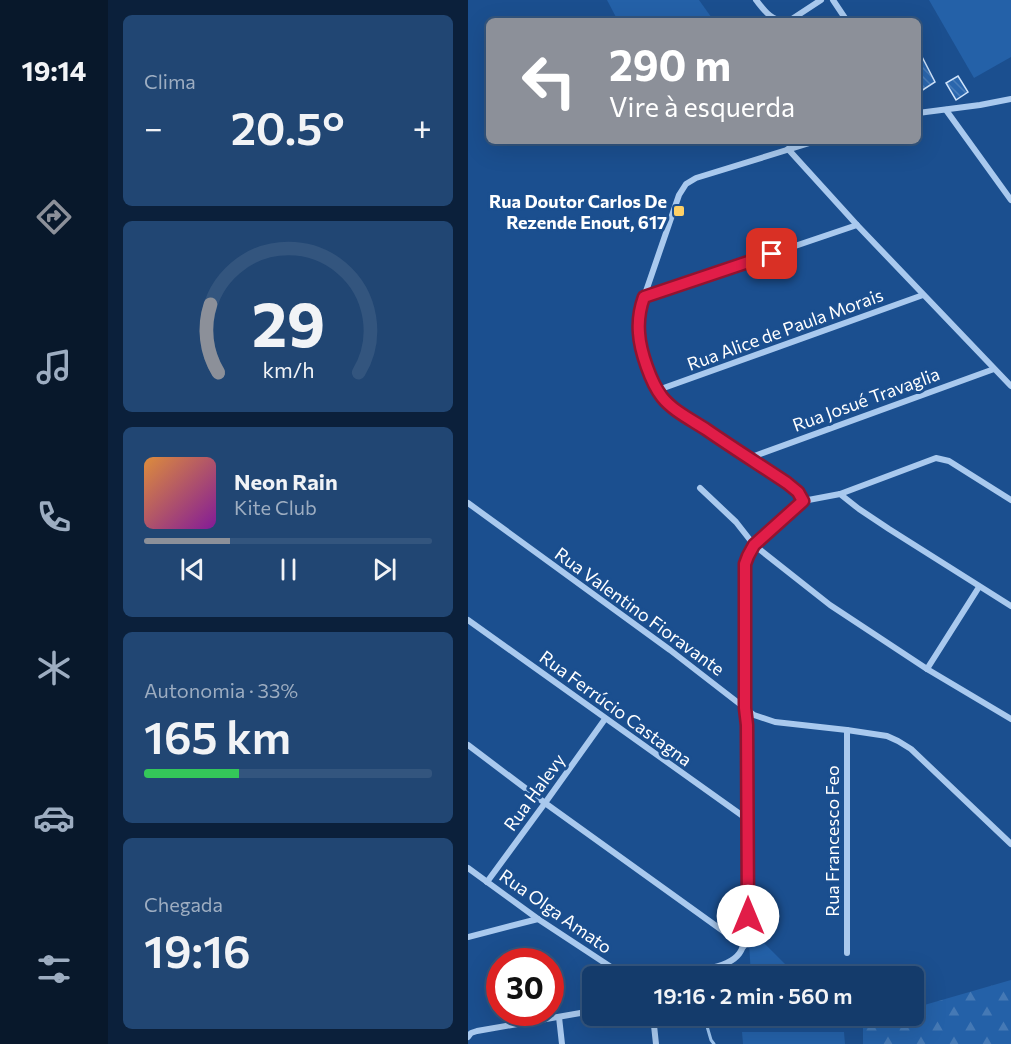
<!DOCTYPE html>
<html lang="pt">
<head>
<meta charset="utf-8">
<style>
  :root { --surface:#143b6b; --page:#214673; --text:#f1f3f6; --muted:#9dadc1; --line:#33557e; --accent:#8c9099 }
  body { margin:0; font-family:Commissioner,sans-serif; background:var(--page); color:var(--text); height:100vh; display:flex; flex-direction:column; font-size:22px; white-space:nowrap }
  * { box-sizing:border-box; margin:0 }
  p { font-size:20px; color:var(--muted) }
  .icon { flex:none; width:33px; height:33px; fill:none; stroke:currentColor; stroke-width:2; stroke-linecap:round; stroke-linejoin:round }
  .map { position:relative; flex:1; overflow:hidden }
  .details { display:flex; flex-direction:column; gap:15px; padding:15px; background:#0b203b; width:360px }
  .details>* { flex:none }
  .guide { position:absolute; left:18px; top:18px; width:435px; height:126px; border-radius:9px; box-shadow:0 6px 24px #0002,0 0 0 2px var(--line); background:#8c9099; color:#fff; overflow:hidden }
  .speed { position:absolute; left:18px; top:948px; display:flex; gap:12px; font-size:30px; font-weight:700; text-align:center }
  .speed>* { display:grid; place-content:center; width:78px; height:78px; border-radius:50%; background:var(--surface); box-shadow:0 6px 24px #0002,0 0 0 2px var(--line); line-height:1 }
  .speed .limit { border:9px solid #d22; background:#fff; color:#111 }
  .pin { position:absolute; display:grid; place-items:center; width:51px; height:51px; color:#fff; margin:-26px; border-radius:12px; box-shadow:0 3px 9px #0006 }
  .me { position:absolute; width:66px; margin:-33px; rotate:0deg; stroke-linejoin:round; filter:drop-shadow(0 0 4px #0008) }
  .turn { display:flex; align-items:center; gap:21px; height:126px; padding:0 24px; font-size:27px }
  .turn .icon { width:78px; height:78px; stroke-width:2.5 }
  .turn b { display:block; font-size:42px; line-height:51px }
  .big { font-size:45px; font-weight:600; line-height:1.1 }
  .details .tile { flex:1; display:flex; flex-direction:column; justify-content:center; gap:9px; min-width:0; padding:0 21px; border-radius:9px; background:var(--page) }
  .details .dial { align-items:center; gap:0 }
  .dial svg { height:156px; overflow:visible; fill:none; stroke:var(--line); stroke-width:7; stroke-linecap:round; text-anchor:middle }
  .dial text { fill:var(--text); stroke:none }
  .song { display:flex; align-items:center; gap:18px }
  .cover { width:72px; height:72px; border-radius:9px; background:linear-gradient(135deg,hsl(30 70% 55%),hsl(290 70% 35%)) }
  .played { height:6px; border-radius:3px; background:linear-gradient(90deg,var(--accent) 30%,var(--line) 30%) }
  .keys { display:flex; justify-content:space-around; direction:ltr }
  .heat { display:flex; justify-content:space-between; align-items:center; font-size:33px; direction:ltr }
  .charge { height:9px; border-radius:4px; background:linear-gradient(90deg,#34c759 33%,var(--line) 0) }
  .trip { position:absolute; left:114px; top:966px; width:342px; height:60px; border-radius:9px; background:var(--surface); box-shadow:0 6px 24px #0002,0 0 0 2px var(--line); font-weight:600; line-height:60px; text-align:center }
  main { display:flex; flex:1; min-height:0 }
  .dock { display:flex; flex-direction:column; width:108px; justify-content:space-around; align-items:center; background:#08182b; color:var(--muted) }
  .dock .icon { width:42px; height:42px }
  .dock .selected { color:var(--accent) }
  .dock b { font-size:27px; color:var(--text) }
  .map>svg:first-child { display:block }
  .forest { fill:url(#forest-firs) }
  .park { fill:#2461a8 }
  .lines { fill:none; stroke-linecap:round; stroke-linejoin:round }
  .stream { stroke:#9cc4f0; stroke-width:3 }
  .building { fill:url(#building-back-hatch); stroke:#cfe3fa; stroke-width:1.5 }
  .minor { stroke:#a9c9ee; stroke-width:6 }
  .route-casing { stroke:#92132f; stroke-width:15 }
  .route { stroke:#e11d48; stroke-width:10 }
  .poi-dot { fill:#ffd166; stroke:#1b4f8f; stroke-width:2 }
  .labels { text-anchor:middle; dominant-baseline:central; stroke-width:6; stroke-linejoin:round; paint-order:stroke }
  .poi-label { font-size:18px; font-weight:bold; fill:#fff; stroke:#1b4f8f; text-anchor:end }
  .street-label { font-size:18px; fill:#fff; stroke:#1b4f8f }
</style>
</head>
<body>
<main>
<nav class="dock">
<b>19:14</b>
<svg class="icon selected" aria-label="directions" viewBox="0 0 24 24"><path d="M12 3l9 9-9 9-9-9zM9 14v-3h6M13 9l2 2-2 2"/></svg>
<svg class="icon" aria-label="music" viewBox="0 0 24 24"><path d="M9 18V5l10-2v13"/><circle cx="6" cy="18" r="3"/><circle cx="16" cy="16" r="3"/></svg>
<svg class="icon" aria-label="phone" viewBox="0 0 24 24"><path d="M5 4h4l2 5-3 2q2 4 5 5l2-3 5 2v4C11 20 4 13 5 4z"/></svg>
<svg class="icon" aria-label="climate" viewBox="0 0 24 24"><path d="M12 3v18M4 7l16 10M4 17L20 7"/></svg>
<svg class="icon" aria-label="car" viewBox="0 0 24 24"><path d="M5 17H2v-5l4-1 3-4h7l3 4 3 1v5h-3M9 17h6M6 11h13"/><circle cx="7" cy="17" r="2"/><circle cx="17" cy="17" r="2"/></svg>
<svg class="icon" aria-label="filters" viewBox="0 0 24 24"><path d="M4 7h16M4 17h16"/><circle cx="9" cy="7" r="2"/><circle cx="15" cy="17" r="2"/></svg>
</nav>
<section class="details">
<div class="tile"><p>Clima</p>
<div class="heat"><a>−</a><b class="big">20.5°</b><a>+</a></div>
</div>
<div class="tile dial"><svg viewBox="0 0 100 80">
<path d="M14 69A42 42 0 1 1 86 69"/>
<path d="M14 69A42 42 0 0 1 10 34" stroke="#8c9099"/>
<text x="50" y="56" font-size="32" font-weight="700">29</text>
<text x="50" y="72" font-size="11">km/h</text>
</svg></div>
<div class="tile">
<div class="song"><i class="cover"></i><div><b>Neon Rain</b><p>Kite Club</p></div></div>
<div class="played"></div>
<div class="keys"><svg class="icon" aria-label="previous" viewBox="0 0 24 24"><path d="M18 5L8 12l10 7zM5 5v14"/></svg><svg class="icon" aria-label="pause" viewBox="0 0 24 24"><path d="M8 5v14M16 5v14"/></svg><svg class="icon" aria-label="next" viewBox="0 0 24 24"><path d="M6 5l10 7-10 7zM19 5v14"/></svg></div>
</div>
<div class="tile"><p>Autonomia · 33%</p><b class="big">165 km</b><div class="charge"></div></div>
<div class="tile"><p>Chegada</p><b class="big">19:16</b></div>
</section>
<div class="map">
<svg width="543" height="1044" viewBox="0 0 543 1044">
  <defs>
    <pattern id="forest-firs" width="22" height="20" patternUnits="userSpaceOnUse" patternTransform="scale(1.5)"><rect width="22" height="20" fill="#2461a8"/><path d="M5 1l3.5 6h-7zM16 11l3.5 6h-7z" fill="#4579b5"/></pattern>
    <pattern id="building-back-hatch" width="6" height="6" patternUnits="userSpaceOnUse" patternTransform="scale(1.5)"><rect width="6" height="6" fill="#2a66ad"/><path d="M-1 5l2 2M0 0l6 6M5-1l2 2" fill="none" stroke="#4a7db9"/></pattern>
  </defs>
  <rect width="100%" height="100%" fill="#1b4f8f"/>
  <polygon class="forest" points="543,980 543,1044 395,1044 395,1021 418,1016 446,1016 446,1008"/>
  <g class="park">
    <polygon points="139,0 231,0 246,21 150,21"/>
    <polygon points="461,0 543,0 543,57 506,78"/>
    <polygon points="295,942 320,967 283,974 281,945"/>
    <polygon points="274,1032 376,1032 377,1044 275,1044"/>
  </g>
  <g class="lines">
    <polyline class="stream" points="236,1016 243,1040 246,1044"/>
  </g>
  <g class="building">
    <polygon points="450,49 467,82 450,93"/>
    <polygon points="490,76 500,92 488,100 478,83"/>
  </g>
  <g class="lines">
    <g class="minor">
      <path d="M288,0C296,10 303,21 317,21"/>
      <polyline points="365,0 379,21"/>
      <polyline points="317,21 324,19 353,0"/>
      <polyline points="478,110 543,200"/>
      <polyline points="450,113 512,105 543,99"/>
      <polyline points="320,149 389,225 543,386"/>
      <polyline points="176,297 389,225"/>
      <polyline points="190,390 455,295"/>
      <polyline points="281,458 526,369"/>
      <polyline points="232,488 268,522 286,545 362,605 459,669 543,719"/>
      <polyline points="372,494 468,458 481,461 543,500"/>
      <path d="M335,501L330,492L319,483C291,465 263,446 235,427C221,418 205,410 195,397C183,383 173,351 171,333C170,321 172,308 176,297L211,195L218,184L228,178L348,141"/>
      <polyline points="0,503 202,650 286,715 307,722 379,730 419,736 430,741 443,749 543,844"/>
      <polyline points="0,620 279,819"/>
      <polyline points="459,669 511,587"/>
      <polyline points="0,745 77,803 276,946"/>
      <polyline points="0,868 70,919 149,971 160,976"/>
      <polyline points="19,882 77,803 137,719"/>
      <polyline points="0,937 70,919"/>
      <polyline points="379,953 379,730"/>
      <path d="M195,976C210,974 224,972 238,969C273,963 278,951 280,916L279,725L277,708L276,575L277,564L280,556L286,545L330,506L335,501L372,494L391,509L421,529L543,606"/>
      <polyline points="185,1016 188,1044"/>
      <polyline points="91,1017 94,1044"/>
      <polyline points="0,1037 3,1033 9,1031 124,1011"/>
    </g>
  </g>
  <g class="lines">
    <g class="route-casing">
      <path id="route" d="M280,916L279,725L277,708V564L280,556L286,545L335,501L330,492L319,483C292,465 265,448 239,430C224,420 205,411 194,397C183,383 172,351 171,333C170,321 172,308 176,297L304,254"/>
    </g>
    <use href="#route" class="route"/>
  </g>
  <rect class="poi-dot" x="205" y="205" width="12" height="12" rx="3"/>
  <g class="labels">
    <g class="poi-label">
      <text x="199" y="201">Rua Doutor Carlos De<tspan x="199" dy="21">Rezende Enout, 617</tspan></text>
    </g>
    <g class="street-label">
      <text transform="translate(317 329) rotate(-20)">Rua Alice de Paula Morais</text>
      <text transform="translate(398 399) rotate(-20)">Rua Josué Travaglia</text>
      <text transform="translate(172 611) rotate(36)">Rua Valentino Fioravante</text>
      <text transform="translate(148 708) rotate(36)">Rua Ferrúcio Castagna</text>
      <text transform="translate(66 792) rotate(-54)">Rua Halevy</text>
      <text transform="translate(364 841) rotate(-90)">Rua Francesco Feo</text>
      <text transform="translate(88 911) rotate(35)">Rua Olga Amato</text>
    </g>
  </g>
</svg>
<div class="speed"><div class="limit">30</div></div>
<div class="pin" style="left:304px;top:254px;background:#d93025"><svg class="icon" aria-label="arrive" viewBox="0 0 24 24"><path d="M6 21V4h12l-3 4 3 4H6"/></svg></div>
<svg class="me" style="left:280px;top:916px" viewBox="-20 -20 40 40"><circle r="19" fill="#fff"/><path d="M0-13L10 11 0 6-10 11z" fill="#e11d48"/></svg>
<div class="trip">19:16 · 2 min · 560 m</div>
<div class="guide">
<div class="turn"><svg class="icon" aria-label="left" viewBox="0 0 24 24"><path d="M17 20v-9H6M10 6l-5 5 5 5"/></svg><div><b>290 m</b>Vire à esquerda</div></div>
</div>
</div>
</main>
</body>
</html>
